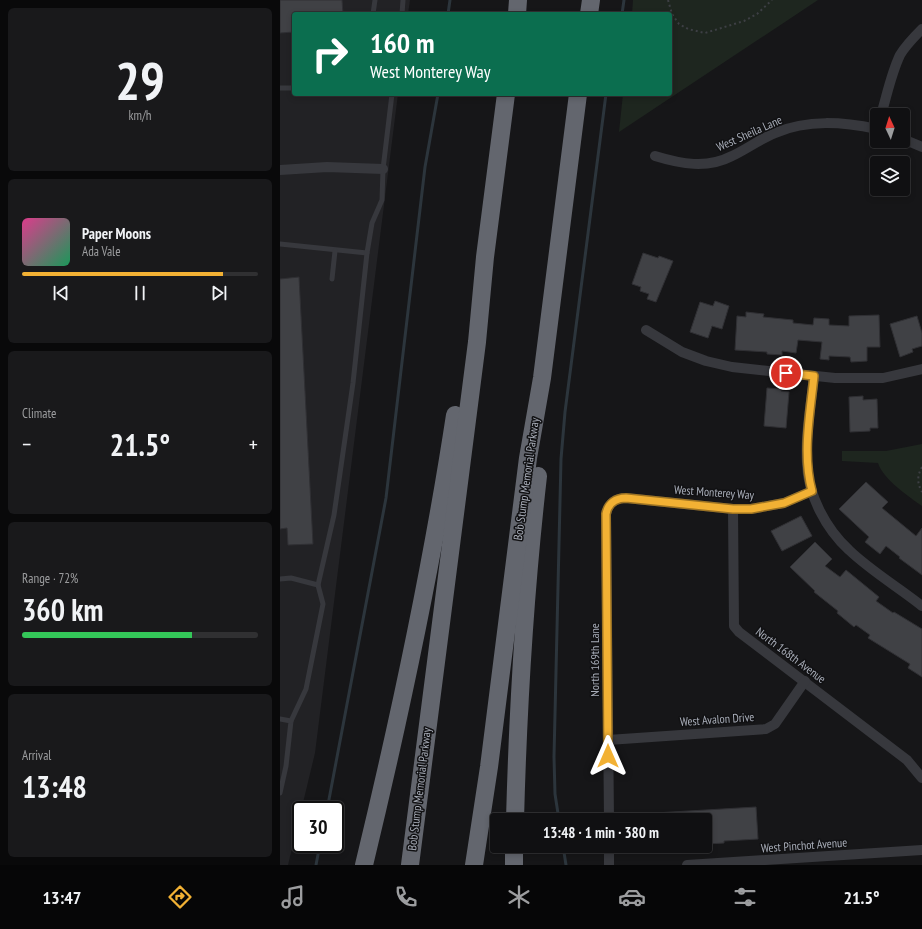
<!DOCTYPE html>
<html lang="en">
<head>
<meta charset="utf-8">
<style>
  :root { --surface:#101012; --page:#19191b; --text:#f1f3f6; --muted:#9c9d9f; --line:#303032; --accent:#f2b134 }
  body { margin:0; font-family:"PT Sans Narrow",sans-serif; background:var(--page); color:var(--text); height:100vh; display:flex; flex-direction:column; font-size:15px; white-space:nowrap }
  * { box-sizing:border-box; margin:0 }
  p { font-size:13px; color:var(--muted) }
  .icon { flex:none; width:22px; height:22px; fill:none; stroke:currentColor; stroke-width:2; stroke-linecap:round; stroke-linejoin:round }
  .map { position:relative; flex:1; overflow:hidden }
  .side { display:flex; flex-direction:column; gap:8px; padding:8px; background:#09090a; width:280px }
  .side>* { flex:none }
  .hud { position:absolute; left:12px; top:12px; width:380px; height:84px; border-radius:4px; box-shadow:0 2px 6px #0003,0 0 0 1px var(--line); background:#0b6e4f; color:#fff; overflow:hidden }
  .needle { width:26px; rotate:356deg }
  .controls { position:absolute; left:590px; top:108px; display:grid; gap:8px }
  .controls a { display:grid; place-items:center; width:40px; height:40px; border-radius:4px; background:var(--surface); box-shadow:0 2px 6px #0003,0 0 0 1px var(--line); font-size:20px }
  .speed { position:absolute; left:12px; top:801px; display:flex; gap:8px; font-size:20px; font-weight:700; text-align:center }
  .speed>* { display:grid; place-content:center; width:52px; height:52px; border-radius:50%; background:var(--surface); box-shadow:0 2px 6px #0003,0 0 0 1px var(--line); line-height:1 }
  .speed .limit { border:2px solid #111; border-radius:6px; background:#fff; color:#111 }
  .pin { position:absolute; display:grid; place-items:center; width:34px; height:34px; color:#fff; margin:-17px; border:2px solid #fff; border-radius:50%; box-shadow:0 1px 4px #0007 }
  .me { position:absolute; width:44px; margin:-22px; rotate:0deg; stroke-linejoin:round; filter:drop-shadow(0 0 3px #0008) }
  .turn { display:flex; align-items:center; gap:14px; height:84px; padding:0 12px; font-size:18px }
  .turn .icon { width:52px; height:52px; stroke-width:2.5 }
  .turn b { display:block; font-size:28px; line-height:34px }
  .big { font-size:30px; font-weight:600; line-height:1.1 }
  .side .widget { flex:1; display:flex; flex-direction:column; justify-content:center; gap:6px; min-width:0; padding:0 14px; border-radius:6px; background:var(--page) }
  .side .dial { align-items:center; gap:0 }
  .dial b { font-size:52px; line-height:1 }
  .song { display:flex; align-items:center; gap:12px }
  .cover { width:48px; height:48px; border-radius:6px; background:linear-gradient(135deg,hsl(330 70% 55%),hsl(150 70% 35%)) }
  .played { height:4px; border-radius:2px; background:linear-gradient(90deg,var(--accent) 85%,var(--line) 85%) }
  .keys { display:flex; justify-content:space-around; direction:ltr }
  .heat { display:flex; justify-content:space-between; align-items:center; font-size:22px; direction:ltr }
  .charge { height:6px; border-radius:3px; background:linear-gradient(90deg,#34c759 72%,var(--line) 0) }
  .trip { position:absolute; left:210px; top:813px; width:222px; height:40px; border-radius:4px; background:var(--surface); box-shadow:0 2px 6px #0003,0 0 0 1px var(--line); font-weight:600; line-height:40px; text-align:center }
  .menu { display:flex; height:64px; justify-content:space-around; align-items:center; background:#060607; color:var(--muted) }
  .menu .icon { width:28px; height:28px }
  .menu .active { color:var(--accent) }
  .menu b { font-size:18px; color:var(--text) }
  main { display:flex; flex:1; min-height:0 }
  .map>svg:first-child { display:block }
  .built { fill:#222225 }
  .green { fill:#1e261f }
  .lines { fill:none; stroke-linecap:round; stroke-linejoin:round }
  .stream { stroke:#2c353c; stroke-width:3 }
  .building { fill:#404145; stroke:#303034 }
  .path { stroke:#3d3f44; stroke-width:2; stroke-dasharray:2 3; stroke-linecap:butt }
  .lane { stroke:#37383d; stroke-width:5 }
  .street { stroke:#37383d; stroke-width:10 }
  .highway { stroke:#63666e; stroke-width:18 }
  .route-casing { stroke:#9d7322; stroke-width:10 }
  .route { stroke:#f2b134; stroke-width:7 }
  .labels { text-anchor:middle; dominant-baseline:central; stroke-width:3; stroke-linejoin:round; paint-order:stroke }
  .street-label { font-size:12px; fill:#a8adb8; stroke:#111113 }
</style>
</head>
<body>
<main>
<section class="side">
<div class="widget dial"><b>29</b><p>km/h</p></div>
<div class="widget">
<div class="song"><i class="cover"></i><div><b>Paper Moons</b><p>Ada Vale</p></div></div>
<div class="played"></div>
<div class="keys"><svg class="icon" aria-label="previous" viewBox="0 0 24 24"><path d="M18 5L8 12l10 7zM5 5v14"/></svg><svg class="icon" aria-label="pause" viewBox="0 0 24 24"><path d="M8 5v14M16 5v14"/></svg><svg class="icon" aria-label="next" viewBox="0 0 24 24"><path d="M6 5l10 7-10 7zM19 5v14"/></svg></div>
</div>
<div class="widget"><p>Climate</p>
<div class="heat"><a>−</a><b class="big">21.5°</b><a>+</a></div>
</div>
<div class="widget"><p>Range · 72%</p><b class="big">360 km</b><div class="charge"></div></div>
<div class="widget"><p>Arrival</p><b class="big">13:48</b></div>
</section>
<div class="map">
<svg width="642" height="865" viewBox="0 0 642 865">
  <rect width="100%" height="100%" fill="#161618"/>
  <polygon class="built" points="0,0 130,0 128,14 14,14 14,94 118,94 35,753 8,865 0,865"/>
  <g class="green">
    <polygon points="353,0 538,0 339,132 343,94 390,94 390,14 352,14"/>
    <path d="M642,444V506C628,496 603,479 598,463L562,461V451H606Z"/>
  </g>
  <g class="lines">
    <g class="stream">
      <polyline points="168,14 170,0"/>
      <polyline points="342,14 344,0"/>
      <polyline points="47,810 106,498 145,167 158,94"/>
      <polyline points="279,820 275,794 274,757 281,459 285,412 326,94"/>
      <polyline points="283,846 286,865"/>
      <polyline points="36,865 40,844"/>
    </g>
  </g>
  <g class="building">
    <polygon points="0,0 62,0 63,14 14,14 14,32 0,33"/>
    <polygon points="363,253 378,258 379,256 393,261 376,302 367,299 369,294 360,291 361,287 352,284"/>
    <polygon points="19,277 33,544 8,545 7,528 0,529 0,279"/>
    <polygon points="435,301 449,306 442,329 432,326 428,338 410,332 420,302 433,306"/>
    <polygon points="466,312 484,314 483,317 513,320 513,323 533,325 534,318 549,319 549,325 569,326 569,316 599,315 600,347 587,347 587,361 571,362 570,357 549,356 549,360 540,359 542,342 518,340 516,353 502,351 502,355 487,354 487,352 455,350 457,316 466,317"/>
    <polygon points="637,316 642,333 642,346 632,349 633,352 620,357 610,324"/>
    <polygon points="487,388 501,389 501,391 509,392 506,428 484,426"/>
    <polygon points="583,396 583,400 597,399 598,428 590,428 590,431 570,432 569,397"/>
    <polygon points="586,482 608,502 602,508 636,536 642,528 642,575 619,558 620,557 606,546 600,554 585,542 589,537 559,509"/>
    <polygon points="521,516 532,536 502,551 491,531"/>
    <polygon points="535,542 552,559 545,566 560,577 566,570 599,597 596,601 613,613 614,612 642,629 642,677 628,668 630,664 588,638 590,635 576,625 574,627 557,613 558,611 534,592 535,591 510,567"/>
    <polygon points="476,807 478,839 444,841 444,843 426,844 425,842 425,820 375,820 375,813"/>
  </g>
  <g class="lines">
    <g class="path">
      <polyline points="388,0 392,14 399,24 408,29 425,33 464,21 477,14 492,0"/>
      <path d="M642,467C637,476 637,483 642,492"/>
    </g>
    <g class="lane">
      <polyline points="93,14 95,0"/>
      <polyline points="122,14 123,0"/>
      <polyline points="0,88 14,88"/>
      <polyline points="40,94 61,94"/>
      <polyline points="0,244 87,253"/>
      <polyline points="52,279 55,251"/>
      <polyline points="0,579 11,578 38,585"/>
      <polyline points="0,719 11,721 6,766 0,793"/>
      <polyline points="11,721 26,689 43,604 38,585 54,515 73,383 87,253 92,223 102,200 103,169 112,94"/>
    </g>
    <g class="street">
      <path d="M601,115C607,95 611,74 620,55C626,45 634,37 642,29"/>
      <polyline points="623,139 642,147"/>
      <path d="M375,156C401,164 427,169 452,156C467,149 480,139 495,133C528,119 563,122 597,129"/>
      <polyline points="0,170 47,167 103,169"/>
      <polyline points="366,330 402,352 426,361 452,367 555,378 603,378 642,369"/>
      <path d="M534,376C531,405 525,435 527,464C528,495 546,529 569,550C591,571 618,587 642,606"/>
      <polyline points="453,509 454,626 459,632 627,760 642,778"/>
      <polyline points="328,740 486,729 495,724 525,681"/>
      <path d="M329,820L326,514C328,503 336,498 346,498L453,509H471L504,503L532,491"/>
      <polyline points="329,846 329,865"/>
      <polyline points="407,865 642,850"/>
    </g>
    <g class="highway">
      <polyline points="237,14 238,0"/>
      <polyline points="309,14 311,0"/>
      <path d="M235,820C238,705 245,590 258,476"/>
      <path d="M84,865C120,716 152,566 175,415"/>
      <polyline points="130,865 197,342 205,257 226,94"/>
      <polyline points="194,865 209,767 248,458 262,378 298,94"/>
      <polyline points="234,865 234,846"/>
    </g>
  </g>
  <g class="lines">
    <g class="route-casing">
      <path id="route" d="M328,756L326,514C328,503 336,498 346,498L453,509H471L504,503L532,491C522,454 530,414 534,376L506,373"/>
    </g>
    <use href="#route" class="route"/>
  </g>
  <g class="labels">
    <g class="street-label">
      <text transform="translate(469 133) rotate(-24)">West Sheila Lane</text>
      <text transform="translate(246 479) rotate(-82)">Bob Stump Memorial Parkway</text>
      <text transform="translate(434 492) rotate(4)">West Monterey Way</text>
      <text transform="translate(511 655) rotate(37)">North 168th Avenue</text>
      <text transform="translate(314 660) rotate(-90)">North 169th Lane</text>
      <text transform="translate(437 719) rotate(-4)">West Avalon Drive</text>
      <text transform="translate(139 789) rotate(-83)">Bob Stump Memorial Parkway</text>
      <text transform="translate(524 845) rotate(-4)">West Pinchot Avenue</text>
    </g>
  </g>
</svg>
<div class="controls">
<a><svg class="needle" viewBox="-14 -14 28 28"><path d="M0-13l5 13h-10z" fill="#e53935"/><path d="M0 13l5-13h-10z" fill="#9c9d9f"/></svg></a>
<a><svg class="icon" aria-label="layers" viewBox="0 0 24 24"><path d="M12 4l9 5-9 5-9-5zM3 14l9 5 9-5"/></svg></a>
</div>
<div class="speed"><div class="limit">30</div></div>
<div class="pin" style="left:506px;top:373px;background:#d93025"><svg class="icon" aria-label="arrive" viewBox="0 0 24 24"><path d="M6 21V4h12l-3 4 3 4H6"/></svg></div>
<svg class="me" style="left:328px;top:756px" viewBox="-20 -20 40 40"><path d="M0-17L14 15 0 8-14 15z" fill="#f2b134" stroke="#fff" stroke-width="4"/></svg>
<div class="trip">13:48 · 1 min · 380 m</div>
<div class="hud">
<div class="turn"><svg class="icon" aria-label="right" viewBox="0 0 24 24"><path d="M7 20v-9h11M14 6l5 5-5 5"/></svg><div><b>160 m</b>West Monterey Way</div></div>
</div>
</div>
</main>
<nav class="menu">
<b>13:47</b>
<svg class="icon active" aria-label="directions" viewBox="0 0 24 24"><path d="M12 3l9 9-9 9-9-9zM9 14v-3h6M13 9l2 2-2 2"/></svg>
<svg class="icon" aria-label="music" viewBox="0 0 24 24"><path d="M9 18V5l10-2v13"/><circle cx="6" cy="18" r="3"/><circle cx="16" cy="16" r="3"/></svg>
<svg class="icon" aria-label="phone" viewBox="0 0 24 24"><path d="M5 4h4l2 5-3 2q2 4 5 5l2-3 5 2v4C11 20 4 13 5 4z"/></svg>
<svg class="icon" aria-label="climate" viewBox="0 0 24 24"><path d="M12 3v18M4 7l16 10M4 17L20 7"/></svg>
<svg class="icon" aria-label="car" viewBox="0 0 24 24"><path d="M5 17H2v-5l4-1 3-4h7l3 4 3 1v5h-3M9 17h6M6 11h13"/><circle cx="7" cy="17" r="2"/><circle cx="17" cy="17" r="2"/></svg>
<svg class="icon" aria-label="filters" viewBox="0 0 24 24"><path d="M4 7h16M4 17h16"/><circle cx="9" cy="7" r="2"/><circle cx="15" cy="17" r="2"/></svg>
<b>21.5°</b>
</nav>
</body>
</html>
